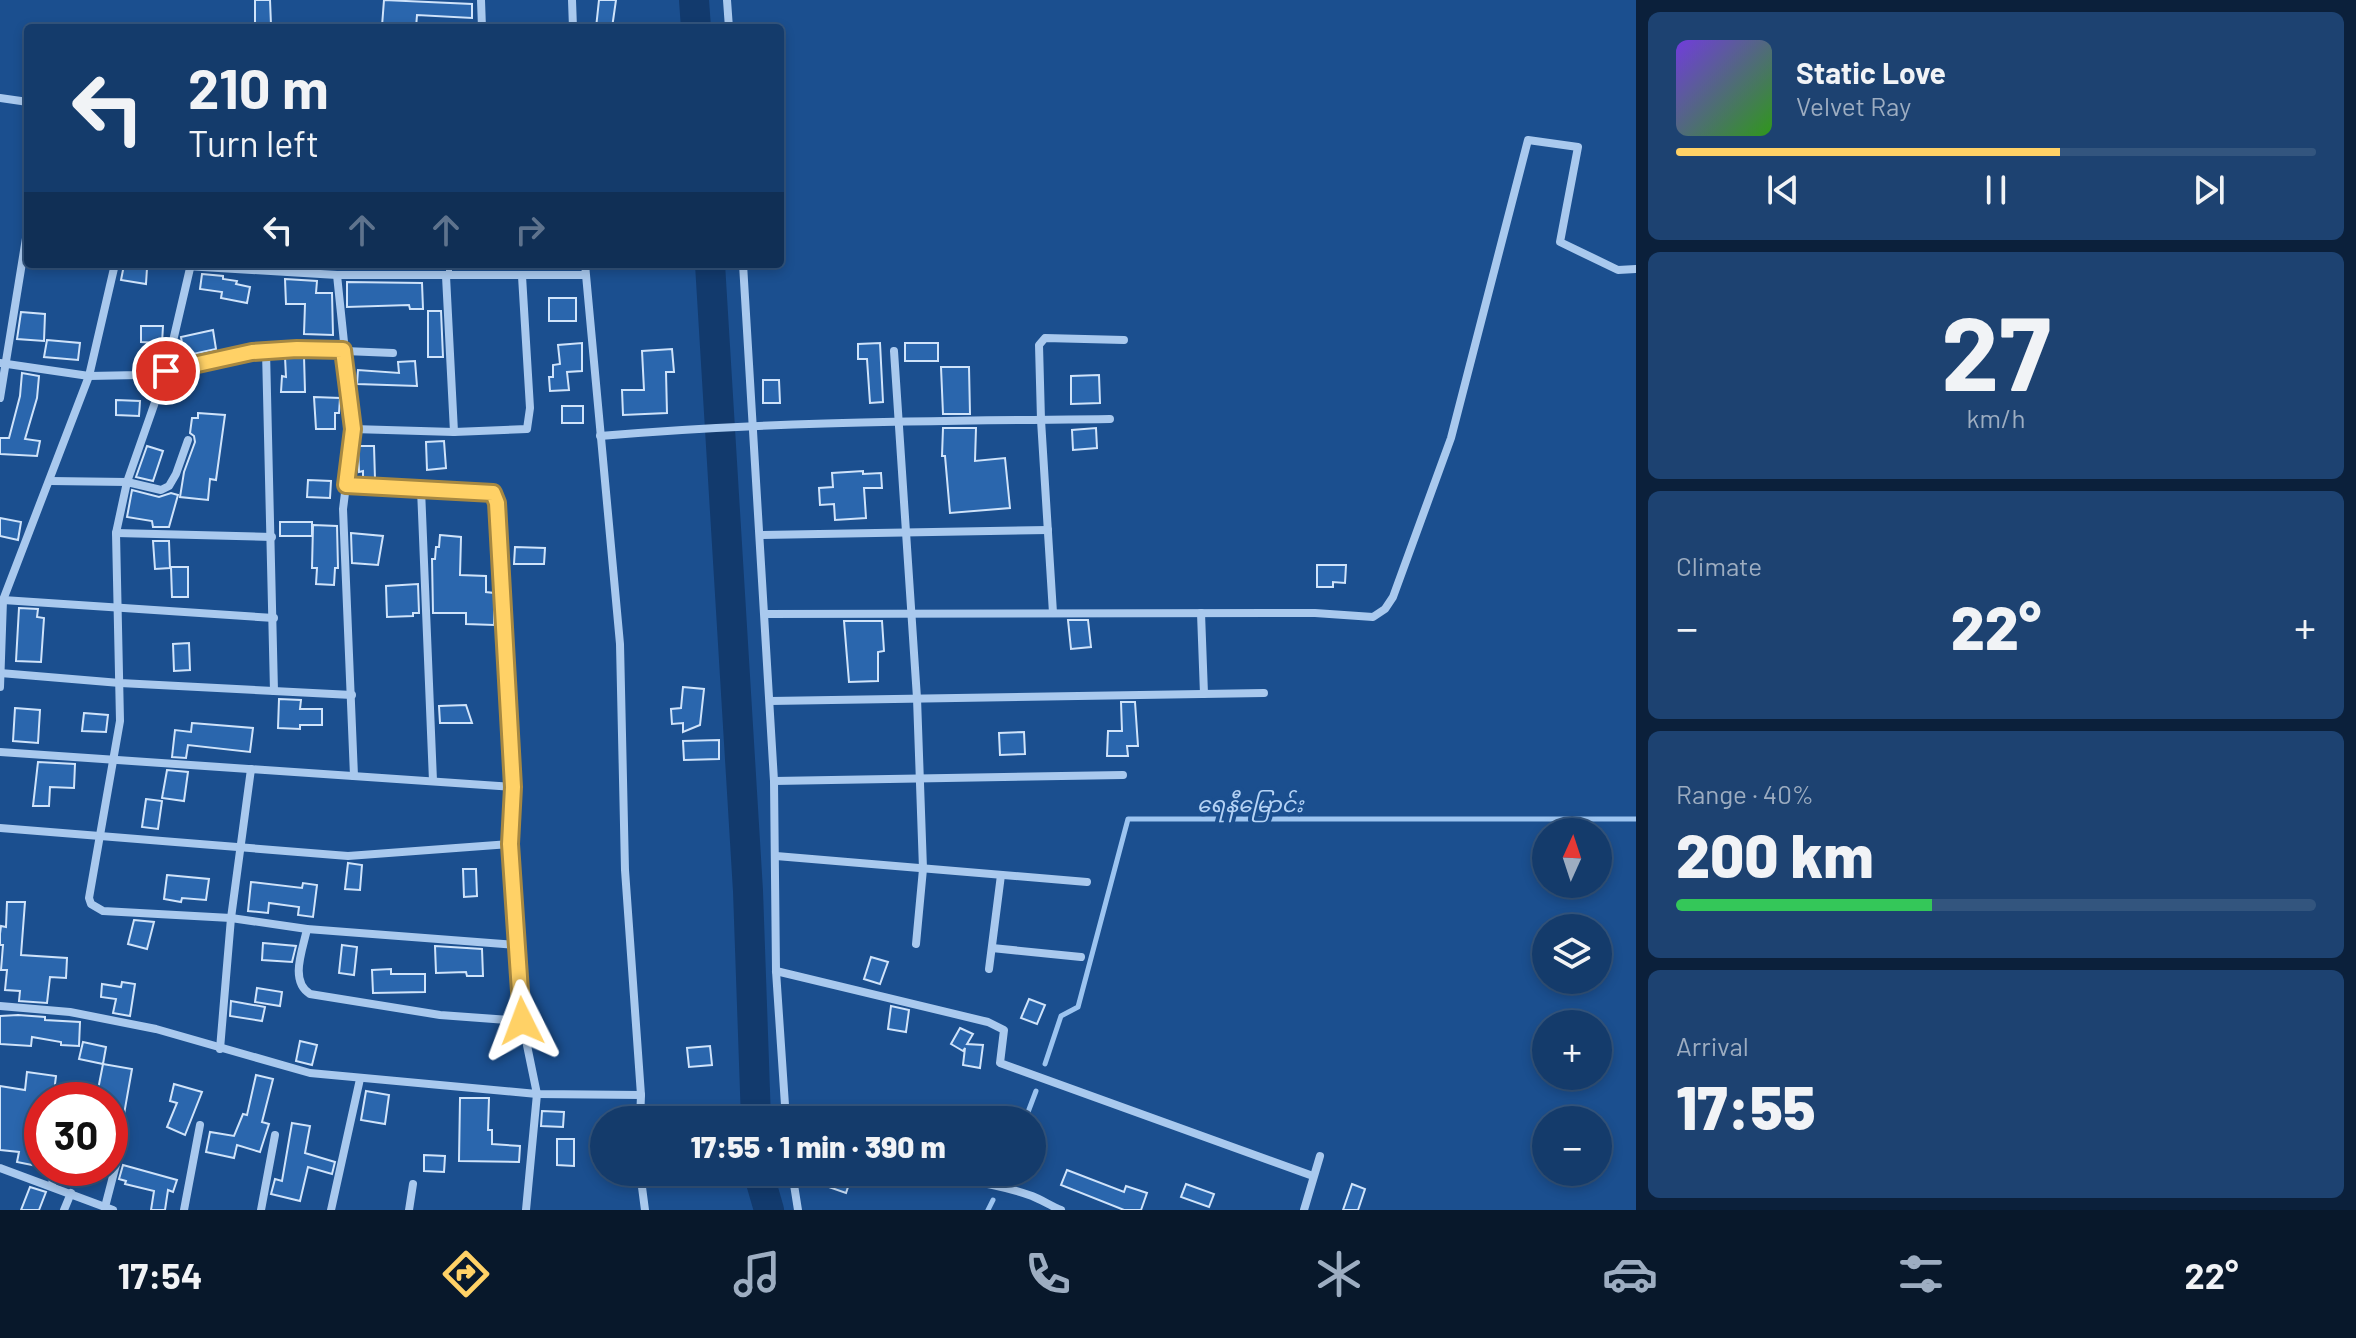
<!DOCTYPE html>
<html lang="en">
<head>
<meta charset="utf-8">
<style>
  :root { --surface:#143b6b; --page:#1d4271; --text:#f1f3f6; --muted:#9dadc1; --line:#33557e; --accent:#ffd166 }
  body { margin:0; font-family:Barlow,"Noto Sans Myanmar",sans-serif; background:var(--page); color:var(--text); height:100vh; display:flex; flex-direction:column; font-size:30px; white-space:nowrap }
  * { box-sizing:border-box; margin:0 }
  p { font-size:26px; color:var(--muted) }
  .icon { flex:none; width:44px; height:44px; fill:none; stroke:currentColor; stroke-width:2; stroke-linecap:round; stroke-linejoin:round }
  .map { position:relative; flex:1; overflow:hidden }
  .side { display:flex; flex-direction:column; gap:12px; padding:12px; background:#0b203b; width:720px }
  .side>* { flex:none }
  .banner { position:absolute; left:24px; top:24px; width:760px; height:244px; border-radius:8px; box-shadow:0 4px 12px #0003,0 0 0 2px var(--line); background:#143b6b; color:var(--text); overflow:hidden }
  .needle { width:52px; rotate:3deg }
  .tools { position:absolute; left:1532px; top:818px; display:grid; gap:16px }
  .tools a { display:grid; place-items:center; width:80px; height:80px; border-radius:50%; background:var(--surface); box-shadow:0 4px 12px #0003,0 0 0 2px var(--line); font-size:40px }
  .speed { position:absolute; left:24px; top:1082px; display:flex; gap:16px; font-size:40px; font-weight:700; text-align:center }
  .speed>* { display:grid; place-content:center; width:104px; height:104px; border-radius:50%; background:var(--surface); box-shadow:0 4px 12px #0003,0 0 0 2px var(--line); line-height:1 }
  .speed .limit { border:12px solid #d22; background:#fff; color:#111 }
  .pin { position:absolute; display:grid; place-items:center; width:68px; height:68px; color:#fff; margin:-34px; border:4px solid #fff; border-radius:50%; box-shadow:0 2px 8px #0007 }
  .me { position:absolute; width:88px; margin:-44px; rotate:357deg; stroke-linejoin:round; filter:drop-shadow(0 0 6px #0008) }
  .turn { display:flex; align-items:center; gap:28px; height:168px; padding:0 32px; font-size:36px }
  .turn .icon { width:104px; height:104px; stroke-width:2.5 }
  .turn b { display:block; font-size:56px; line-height:68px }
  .lanes { display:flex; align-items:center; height:76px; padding:0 32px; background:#0003; justify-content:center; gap:40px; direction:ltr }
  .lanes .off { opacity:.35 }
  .big { font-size:60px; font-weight:800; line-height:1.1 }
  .side .card { flex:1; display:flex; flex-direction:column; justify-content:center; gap:12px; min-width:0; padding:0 28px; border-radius:12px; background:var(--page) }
  .side .dial { align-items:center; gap:0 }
  .dial b { font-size:104px; line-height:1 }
  .song { display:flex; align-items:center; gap:24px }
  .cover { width:96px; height:96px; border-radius:12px; background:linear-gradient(135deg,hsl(260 70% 55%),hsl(110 70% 35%)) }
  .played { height:8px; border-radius:4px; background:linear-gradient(90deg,var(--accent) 60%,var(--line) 60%) }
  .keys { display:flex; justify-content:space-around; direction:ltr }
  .heat { display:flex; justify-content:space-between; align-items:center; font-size:44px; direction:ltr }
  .charge { height:12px; border-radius:6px; background:linear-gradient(90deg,#34c759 40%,var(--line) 0) }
  .trip { position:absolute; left:590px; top:1106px; width:456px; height:80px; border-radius:40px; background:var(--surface); box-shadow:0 4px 12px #0003,0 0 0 2px var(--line); font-weight:800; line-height:80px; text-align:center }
  .menu { display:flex; height:128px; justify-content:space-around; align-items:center; background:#08182b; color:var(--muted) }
  .menu .icon { width:56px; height:56px }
  .menu .on { color:var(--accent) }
  .menu b { font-size:36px; color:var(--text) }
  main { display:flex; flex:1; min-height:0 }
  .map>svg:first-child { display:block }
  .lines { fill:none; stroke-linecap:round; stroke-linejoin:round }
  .stream { stroke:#9cc4f0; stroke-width:5 }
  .river { stroke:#123a6d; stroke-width:30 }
  .building { fill:#2a66ad; stroke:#cfe3fa; stroke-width:2 }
  .service { stroke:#a9c9ee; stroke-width:6 }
  .minor { stroke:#a9c9ee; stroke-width:8 }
  .route-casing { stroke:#a68842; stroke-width:20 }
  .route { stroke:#ffd166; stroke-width:14 }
  .labels { text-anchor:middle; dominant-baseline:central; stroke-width:8; stroke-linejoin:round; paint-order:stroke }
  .water-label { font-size:22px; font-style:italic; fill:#b5d3f5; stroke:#1b4f8f }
</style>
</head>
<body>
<main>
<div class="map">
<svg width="1636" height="1210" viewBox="0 0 1636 1210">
  <rect width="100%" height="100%" fill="#1b4f8f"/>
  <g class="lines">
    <g class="stream">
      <polyline points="1045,1064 1061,1016 1078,1007 1128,819 1636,819"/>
      <polyline points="1025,1120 1036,1091"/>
      <polyline points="1003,1174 1004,1172"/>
      <polyline points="988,1210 993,1200"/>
    </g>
    <g class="river">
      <polyline points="694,0 696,28"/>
      <polyline points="710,264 748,891 756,1120"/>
      <polyline points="758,1172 769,1210"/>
    </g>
  </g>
  <g class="building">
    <polygon points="255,0 270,0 271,25 255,25"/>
    <polygon points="384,0 472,4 472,18 417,15 416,28 382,26"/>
    <polygon points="599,0 616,0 612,28 596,28"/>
    <polygon points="124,265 147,268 146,284 121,280"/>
    <polygon points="202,274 223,276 223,279 237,281 236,284 250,287 247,303 221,298 222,292 200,289"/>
    <polygon points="285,279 317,281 316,293 332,293 333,335 304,334 305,304 286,304"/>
    <polygon points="347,282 422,283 423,309 410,309 409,305 347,307"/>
    <rect x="549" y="298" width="27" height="23"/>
    <polygon points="428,311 441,311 443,357 428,357"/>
    <polygon points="21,312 45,314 44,341 17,339"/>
    <polygon points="141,326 163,326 162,343 141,342"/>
    <polygon points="213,330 216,349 184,356 181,337"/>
    <polygon points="47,340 80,343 78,360 44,357"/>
    <polygon points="582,343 582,371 567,372 569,390 550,391 549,377 553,377 553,365 560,364 558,345"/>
    <polygon points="880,343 883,402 870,403 867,359 858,359 858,344"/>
    <rect x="905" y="343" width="33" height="18"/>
    <polygon points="672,349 674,372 666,372 667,413 623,415 622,390 644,390 642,351"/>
    <polygon points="304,356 305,392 281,392 282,376 286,377 285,357"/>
    <polygon points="415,361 417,386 357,384 358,370 399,373 398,362"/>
    <polygon points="941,367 969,367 970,414 943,414"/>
    <polygon points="22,373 39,376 37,398 25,439 40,441 37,456 0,454 0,438 9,438 20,396"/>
    <polygon points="1099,375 1100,403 1071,404 1071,376"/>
    <polygon points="763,380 779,380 780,403 763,403"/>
    <polygon points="314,397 340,398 339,413 335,413 335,429 316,429"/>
    <polygon points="116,400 140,401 139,416 116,415"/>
    <rect x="562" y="406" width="21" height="17"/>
    <polygon points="198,413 225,415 216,480 210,479 208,500 180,497 184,472 195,442 194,436 190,433 192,418 198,418"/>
    <polygon points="943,428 976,428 975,461 1005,458 1010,508 950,513 945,456 942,456"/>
    <polygon points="1096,428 1097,448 1073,450 1072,430"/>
    <polygon points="444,441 446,468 427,470 426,442"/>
    <polygon points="147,446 163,451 153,481 136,477"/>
    <polygon points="358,446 374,446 375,479 363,479 363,471 359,472"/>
    <polygon points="863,471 863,474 881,473 882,488 864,488 866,518 835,520 834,504 820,505 819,488 833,487 832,473"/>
    <polygon points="308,480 331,481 330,498 307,497"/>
    <polygon points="132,490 159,497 171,493 178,495 169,527 153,527 152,521 127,517"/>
    <polygon points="0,518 21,522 18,540 0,536"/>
    <rect x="280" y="522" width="32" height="14"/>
    <polygon points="313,525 337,526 338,568 335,568 334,585 316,584 317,568 312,568"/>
    <polygon points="351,533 383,536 378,565 352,563"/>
    <polygon points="440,535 461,537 460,575 486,576 486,592 494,593 494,625 466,624 466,613 433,613 432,559 435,559 436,547 439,547"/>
    <polygon points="153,541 169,541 170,568 155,569"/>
    <polygon points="515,547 545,548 544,564 514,564"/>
    <polygon points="1317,565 1346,565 1345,583 1333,582 1333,587 1317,587"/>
    <polygon points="171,567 188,567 188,597 172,597"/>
    <polygon points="418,584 419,613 413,613 413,616 387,617 386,586"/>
    <polygon points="19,608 38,609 37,617 44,618 41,662 16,661"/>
    <polygon points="1068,620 1088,620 1091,647 1071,649"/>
    <polygon points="844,621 882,621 884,651 878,652 878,681 849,682"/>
    <polygon points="189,643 190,670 174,671 173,644"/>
    <polygon points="683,687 704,689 700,725 683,732 683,723 672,724 671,709 681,708"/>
    <polygon points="279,699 301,700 300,709 322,709 322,725 300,725 300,729 278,728"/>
    <polygon points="1121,702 1135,702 1138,746 1127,746 1128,756 1107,756 1108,731 1122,731"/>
    <polygon points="466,705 472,723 440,723 439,706"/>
    <polygon points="15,708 40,710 38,743 13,741"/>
    <polygon points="84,713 108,715 106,732 82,731"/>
    <polygon points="192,723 253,728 250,752 188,745 186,758 172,757 175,730 191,732"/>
    <polygon points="1024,732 1025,754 1000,755 999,733"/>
    <polygon points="719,740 719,759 684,760 683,741"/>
    <polygon points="38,762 75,764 74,788 50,787 49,806 33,806"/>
    <polygon points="167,770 188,772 184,801 162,798"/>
    <polygon points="146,799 162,801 158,829 142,827"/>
    <polygon points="348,863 362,865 360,890 345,889"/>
    <polygon points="463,869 476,869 477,896 464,897"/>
    <polygon points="167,875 209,879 206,900 182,898 181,902 164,899"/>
    <polygon points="251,882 302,888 303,883 317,885 313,917 298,915 299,907 269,903 268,913 248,911"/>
    <polygon points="7,902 25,902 21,955 67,958 66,978 50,977 47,1003 19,1001 20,991 5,990 7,970 1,970 3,945 0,945 0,934 1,926 6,927"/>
    <polygon points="134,920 154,922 147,949 128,944"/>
    <polygon points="263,943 296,946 292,962 262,960"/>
    <polygon points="342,945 357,947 354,975 339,973"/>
    <polygon points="435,946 482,949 483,976 467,976 466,972 436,973"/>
    <polygon points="871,957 888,962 880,984 864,979"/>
    <polygon points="391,969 391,974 425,974 425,992 373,993 372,970"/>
    <polygon points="122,982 135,984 130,1016 113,1013 116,999 101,997 102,984 121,987"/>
    <polygon points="257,988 282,992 280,1006 255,1002"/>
    <polygon points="1029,999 1045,1005 1037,1024 1021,1018"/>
    <polygon points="231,1001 265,1007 262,1021 230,1016"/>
    <polygon points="891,1006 909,1010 906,1032 888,1029"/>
    <polygon points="18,1015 45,1017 45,1020 80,1022 79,1046 61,1045 61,1042 32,1037 31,1046 0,1044 0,1016"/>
    <polygon points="960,1028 973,1034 967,1044 983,1045 980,1068 963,1065 965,1048 963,1051 951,1044"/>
    <polygon points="300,1041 317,1045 312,1065 296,1061"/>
    <polygon points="83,1042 106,1047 103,1064 79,1059"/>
    <polygon points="710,1046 712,1065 689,1067 687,1048"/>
    <polygon points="103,1064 132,1069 123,1120 118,1128 112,1153 110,1100 96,1100"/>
    <polygon points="27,1072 56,1076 53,1100 42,1100 42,1167 17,1162 19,1152 0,1150 0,1086 25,1090"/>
    <polygon points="256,1075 273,1079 262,1122 269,1124 260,1152 237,1145 234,1158 206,1152 210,1132 234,1136 243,1114 247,1115"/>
    <polygon points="174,1084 202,1092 185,1135 167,1127 177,1103 170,1101"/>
    <polygon points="366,1091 389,1095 385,1124 361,1120"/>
    <polygon points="460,1098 489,1098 488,1130 492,1130 492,1144 520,1146 519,1162 459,1161"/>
    <polygon points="542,1111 564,1112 563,1127 541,1126"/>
    <polygon points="292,1123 310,1126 305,1153 335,1162 332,1174 308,1167 300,1201 271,1194 275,1179 282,1181"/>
    <polygon points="557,1139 574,1139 574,1166 557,1165"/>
    <polygon points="424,1155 445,1156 444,1172 424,1171"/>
    <polygon points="123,1165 177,1180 173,1192 168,1190 165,1210 151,1210 154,1191 125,1184 126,1181 119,1179"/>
    <polygon points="1067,1170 1124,1192 1126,1186 1147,1193 1141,1210 1124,1210 1061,1185"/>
    <polygon points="799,1172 853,1172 846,1193 800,1177"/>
    <polygon points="1186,1184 1214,1194 1209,1207 1181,1197"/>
    <polygon points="1352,1184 1365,1189 1358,1210 1343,1210"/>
    <polygon points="30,1187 46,1192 39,1210 21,1210"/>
  </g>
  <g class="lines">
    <polyline class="service" points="449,264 449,276"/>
    <g class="minor">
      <polyline points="481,0 482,28"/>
      <polyline points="572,0 573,28"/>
      <polyline points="727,0 729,28"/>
      <polyline points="0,98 28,102"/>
      <polyline points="152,264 337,275 585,275"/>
      <polyline points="191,264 166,371 127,482 116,533 120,721 89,898 91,904 103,911 231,918 307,929 517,945"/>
      <polyline points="585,264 620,644 625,870 641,1095 640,1120"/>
      <polyline points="743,264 774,781 776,971 786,1120"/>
      <polyline points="337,275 353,429 343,509 354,776"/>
      <polyline points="446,276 454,432"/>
      <polyline points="266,351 274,691"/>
      <polyline points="894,351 917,698 923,869 916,944"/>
      <polyline points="0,363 89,376 139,375 266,351 297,349 393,353"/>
      <polyline points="0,398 28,226"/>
      <polyline points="353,429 454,432 527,429 530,408 522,276"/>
      <path d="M600,436C770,421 940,421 1110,419"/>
      <polyline points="51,481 127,482 161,490 169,486 176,474 188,440"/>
      <polyline points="346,485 478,491 493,493 497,503 513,787 510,844 522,1021 537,1094 526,1210"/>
      <polyline points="421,489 433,781"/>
      <polyline points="116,533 272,537"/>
      <polyline points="761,535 1048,530"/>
      <polyline points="3,600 274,618"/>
      <polyline points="1053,613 1041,420 1039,345 1045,338 1124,340"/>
      <polyline points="1201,613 1204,694"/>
      <polyline points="765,614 1315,613 1373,617 1385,609 1393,597 1451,438 1528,140 1578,147 1560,242 1618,270 1636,269"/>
      <polyline points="0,673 120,683 352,695"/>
      <polyline points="0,687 3,600 89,376 115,264"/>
      <polyline points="770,701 1264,693"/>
      <polyline points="0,752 513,787"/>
      <polyline points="774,781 1123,775"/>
      <polyline points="0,828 348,856 510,844"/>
      <polyline points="776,856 1087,882"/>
      <path d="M307,929C303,949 289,981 310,994L440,1015L522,1021"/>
      <polyline points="992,948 1081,957"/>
      <polyline points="989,969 1001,875"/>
      <polyline points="776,971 988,1022 1004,1030 1000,1063 1313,1176"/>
      <polyline points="0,1006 70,1012 156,1029 310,1073 537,1094 641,1095"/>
      <polyline points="220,1049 231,918 251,769"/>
      <polyline points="61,1100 62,1091"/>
      <polyline points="0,1168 113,1210"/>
      <polyline points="640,1172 645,1210"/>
      <polyline points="792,1172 798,1210"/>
      <path d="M918,1172C956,1179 996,1183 1032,1196C1042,1200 1051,1206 1061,1210"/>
      <polyline points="52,1186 54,1168"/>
      <polyline points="105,1207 125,1130"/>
      <polyline points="64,1210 71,1193"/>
      <polyline points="184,1210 200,1125"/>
      <polyline points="261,1210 275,1135"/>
      <polyline points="331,1210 360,1079"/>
      <polyline points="409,1210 413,1184"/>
      <polyline points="1304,1210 1320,1156"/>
    </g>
  </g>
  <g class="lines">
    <g class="route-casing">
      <polyline id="route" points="166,371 252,352 297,349 343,350 353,429 346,485 493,493 497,503 513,787 510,844 522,1021"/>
    </g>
    <use href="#route" class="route"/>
  </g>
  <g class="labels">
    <g class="water-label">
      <text x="1250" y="803">ရေနီမြောင်း</text>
    </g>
  </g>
</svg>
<div class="tools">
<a><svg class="needle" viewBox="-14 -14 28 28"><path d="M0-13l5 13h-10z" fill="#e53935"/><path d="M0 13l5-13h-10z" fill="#9dadc1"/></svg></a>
<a><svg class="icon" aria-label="layers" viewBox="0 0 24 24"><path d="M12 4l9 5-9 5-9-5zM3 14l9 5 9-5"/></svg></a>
<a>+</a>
<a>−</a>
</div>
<div class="speed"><div class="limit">30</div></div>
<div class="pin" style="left:166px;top:371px;background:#d93025"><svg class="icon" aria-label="arrive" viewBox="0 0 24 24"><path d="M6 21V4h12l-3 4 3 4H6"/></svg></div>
<svg class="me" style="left:522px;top:1021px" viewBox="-20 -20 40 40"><path d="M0-17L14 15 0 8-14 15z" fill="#ffd166" stroke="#fff" stroke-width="4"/></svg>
<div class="trip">17:55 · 1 min · 390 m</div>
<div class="banner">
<div class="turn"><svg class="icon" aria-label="left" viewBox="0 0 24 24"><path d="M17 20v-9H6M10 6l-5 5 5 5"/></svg><div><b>210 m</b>Turn left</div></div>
<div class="lanes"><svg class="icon" aria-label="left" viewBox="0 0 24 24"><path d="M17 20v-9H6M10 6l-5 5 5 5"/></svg><svg class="icon off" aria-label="ahead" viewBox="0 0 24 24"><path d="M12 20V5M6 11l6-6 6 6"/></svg><svg class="icon off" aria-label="ahead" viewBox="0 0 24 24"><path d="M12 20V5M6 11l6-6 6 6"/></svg><svg class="icon off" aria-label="right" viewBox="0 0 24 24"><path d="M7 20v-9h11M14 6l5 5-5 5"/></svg></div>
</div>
</div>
<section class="side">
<div class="card">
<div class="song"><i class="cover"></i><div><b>Static Love</b><p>Velvet Ray</p></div></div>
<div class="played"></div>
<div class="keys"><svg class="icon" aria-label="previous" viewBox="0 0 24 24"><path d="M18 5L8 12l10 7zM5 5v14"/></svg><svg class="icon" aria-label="pause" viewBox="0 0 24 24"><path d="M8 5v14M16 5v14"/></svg><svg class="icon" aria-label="next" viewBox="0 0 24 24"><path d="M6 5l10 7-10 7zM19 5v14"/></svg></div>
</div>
<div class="card dial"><b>27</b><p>km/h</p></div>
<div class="card"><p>Climate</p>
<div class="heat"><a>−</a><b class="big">22°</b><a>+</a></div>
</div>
<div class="card"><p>Range · 40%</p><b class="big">200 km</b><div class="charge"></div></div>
<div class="card"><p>Arrival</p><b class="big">17:55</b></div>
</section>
</main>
<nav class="menu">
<b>17:54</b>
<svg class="icon on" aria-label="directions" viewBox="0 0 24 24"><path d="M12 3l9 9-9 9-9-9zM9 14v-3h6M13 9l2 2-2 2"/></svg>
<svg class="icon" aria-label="music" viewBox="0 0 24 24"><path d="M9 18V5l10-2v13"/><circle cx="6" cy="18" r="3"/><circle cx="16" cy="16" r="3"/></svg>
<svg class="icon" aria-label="phone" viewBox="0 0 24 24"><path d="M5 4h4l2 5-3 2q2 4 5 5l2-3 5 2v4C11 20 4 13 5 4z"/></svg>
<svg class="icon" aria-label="climate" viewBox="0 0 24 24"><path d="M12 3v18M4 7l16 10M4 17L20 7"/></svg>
<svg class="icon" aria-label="car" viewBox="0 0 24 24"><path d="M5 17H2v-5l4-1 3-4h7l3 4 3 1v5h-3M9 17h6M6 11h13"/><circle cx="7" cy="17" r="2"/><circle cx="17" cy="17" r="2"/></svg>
<svg class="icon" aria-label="filters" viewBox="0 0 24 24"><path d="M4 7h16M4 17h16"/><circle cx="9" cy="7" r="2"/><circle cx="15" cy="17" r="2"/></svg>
<b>22°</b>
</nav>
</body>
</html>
